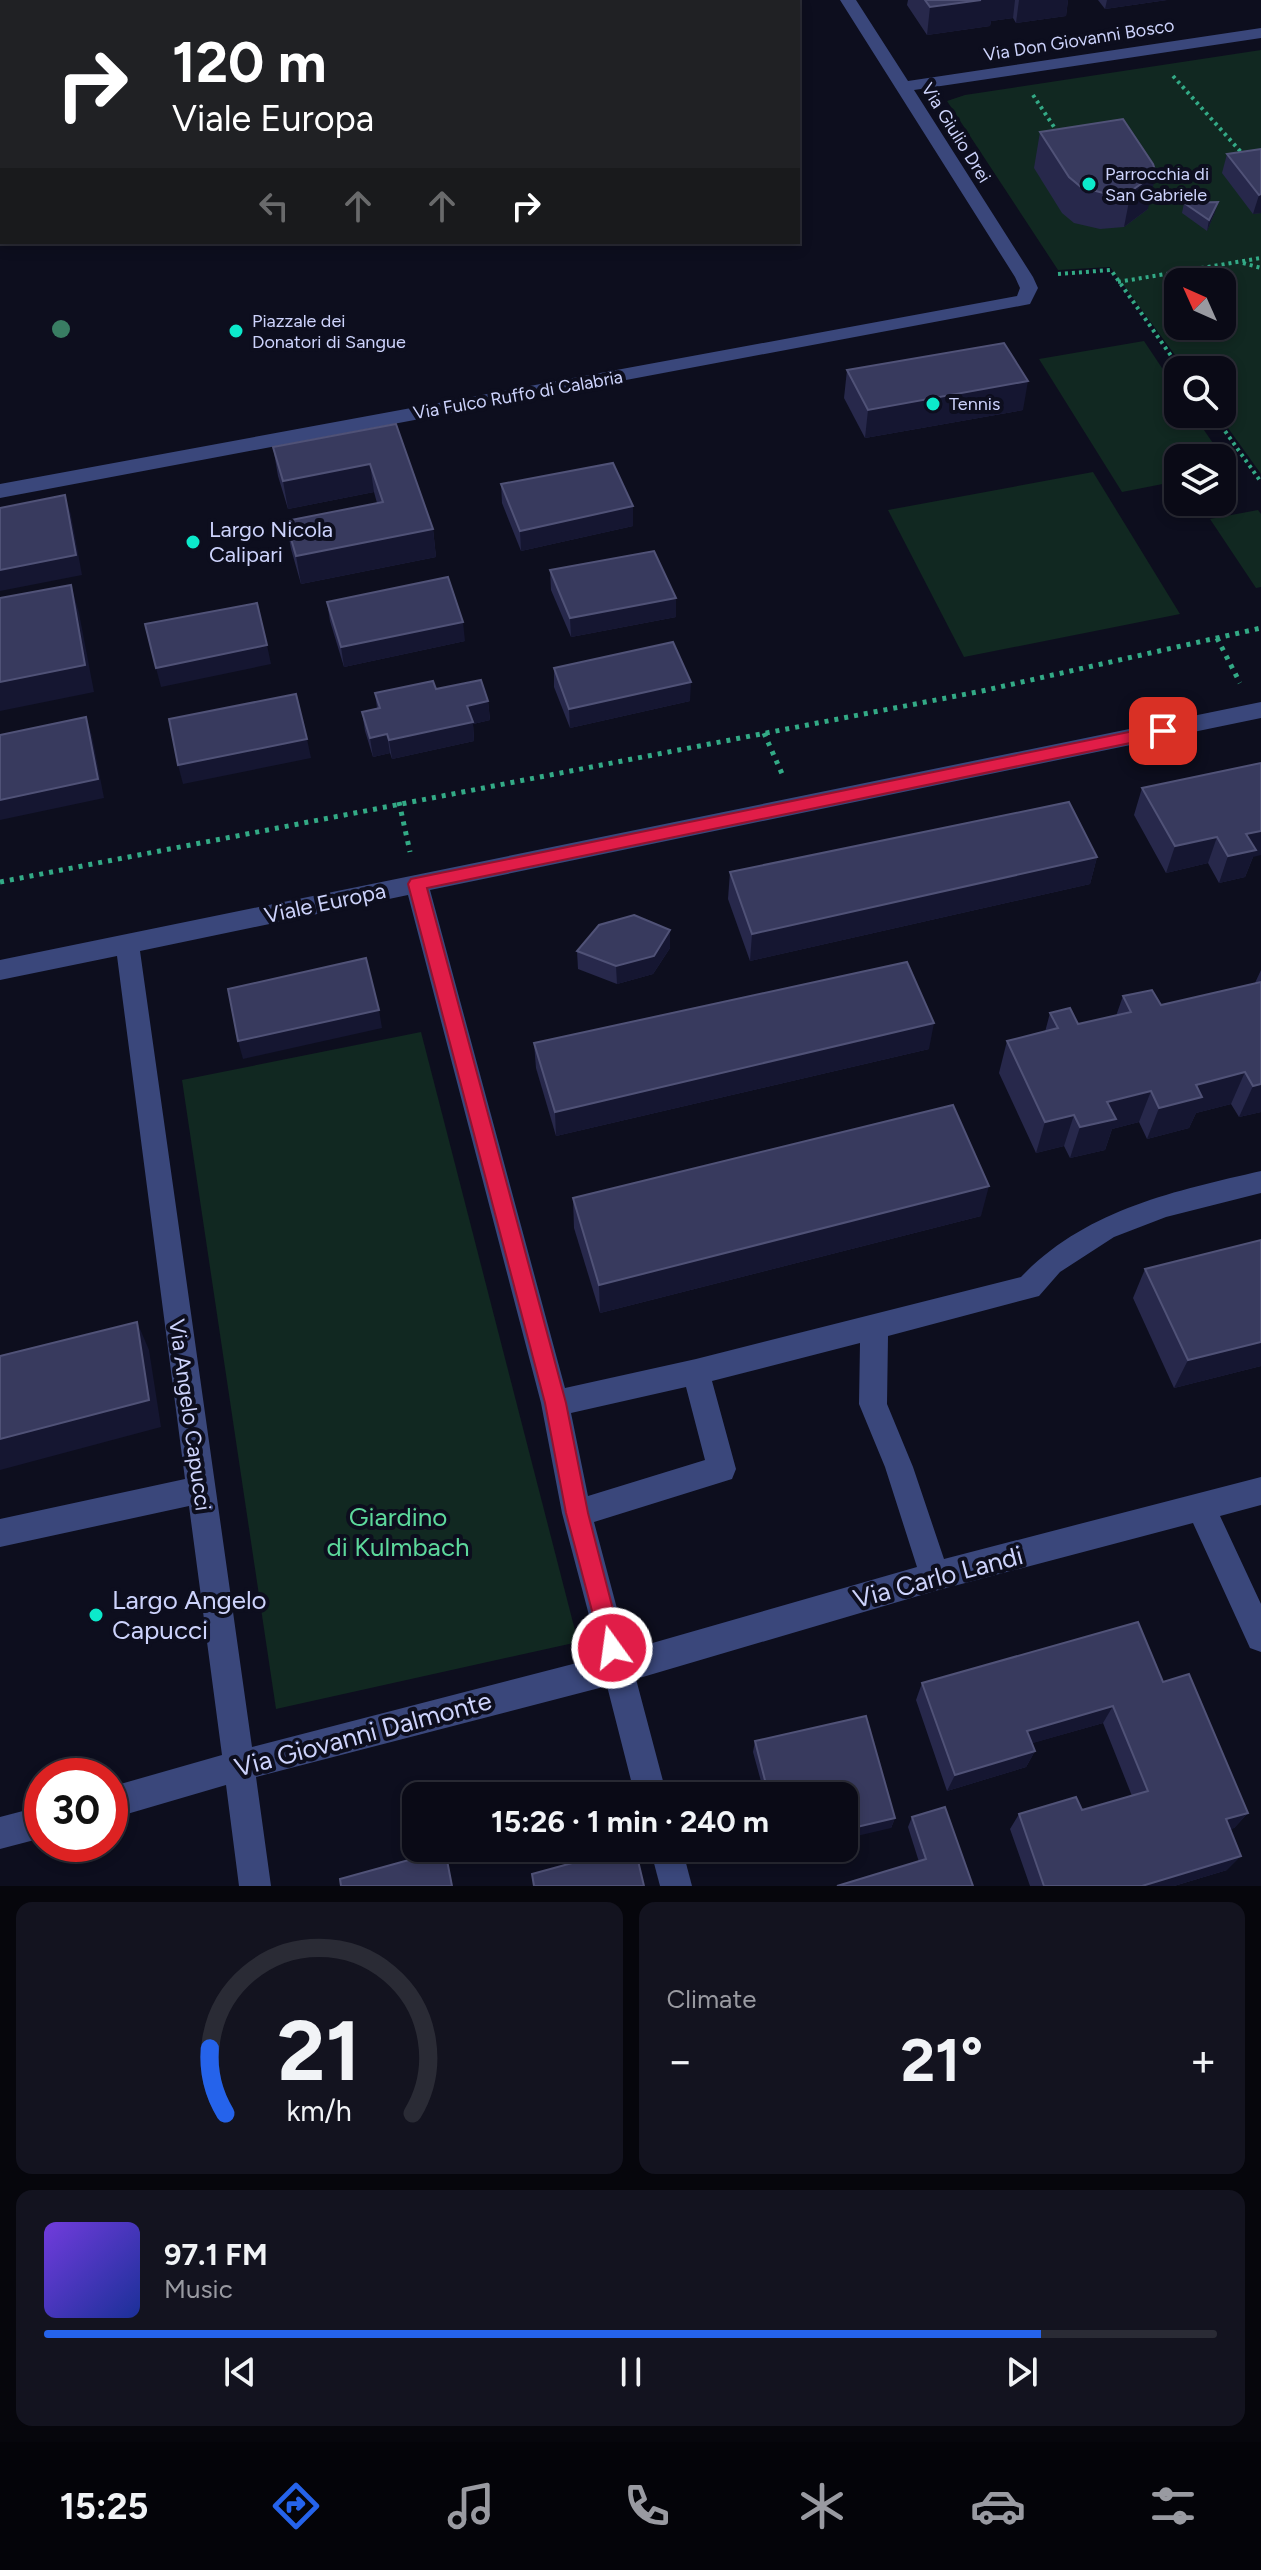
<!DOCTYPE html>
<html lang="en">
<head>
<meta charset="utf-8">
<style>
  :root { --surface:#0a0a16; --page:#13131f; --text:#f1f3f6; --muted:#999aa1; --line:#2a2b35; --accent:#2563eb }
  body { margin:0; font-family:Figtree,sans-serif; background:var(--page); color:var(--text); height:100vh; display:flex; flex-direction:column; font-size:30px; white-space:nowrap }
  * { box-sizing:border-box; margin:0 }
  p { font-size:26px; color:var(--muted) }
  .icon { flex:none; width:44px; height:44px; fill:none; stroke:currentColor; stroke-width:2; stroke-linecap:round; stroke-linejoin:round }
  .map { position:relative; height:1886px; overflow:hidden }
  .details { display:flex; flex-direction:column; gap:16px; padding:16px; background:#06060c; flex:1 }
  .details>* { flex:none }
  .banner { position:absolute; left:0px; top:0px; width:800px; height:244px; box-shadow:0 4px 12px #0003,0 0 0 2px var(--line); background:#202124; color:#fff; overflow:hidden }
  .needle { width:52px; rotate:315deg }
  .fabs { position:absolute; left:1164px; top:268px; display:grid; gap:16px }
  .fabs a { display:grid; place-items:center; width:72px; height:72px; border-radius:16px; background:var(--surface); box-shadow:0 4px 12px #0003,0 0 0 2px var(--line); font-size:40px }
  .speed { position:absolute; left:24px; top:1758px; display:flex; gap:16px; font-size:40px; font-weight:700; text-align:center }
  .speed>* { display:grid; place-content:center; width:104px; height:104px; border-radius:50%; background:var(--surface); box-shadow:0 4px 12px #0003,0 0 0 2px var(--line); line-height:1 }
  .speed .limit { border:12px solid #d22; background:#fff; color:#111 }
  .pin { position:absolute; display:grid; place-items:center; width:68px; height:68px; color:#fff; margin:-34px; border-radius:16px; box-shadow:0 4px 12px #0006 }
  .me { position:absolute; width:88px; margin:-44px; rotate:346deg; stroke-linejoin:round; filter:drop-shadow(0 0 6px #0008) }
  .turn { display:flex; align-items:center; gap:28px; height:168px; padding:0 40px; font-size:36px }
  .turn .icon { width:104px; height:104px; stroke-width:2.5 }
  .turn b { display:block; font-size:56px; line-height:68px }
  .lanes { display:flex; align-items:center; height:76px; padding:0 40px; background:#0003; justify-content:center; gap:40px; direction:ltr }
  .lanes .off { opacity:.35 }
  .big { font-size:60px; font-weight:700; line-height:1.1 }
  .details .card { flex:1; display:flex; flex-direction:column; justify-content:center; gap:12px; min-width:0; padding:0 28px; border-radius:16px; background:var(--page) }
  .details .dial { align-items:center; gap:0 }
  .dial svg { height:208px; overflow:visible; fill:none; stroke:var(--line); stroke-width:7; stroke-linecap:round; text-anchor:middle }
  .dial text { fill:var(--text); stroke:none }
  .song { display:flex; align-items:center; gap:24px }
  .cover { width:96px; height:96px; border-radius:12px; background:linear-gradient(135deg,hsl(260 70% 55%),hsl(230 70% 35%)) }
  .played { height:8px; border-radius:4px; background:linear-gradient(90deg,var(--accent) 85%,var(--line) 85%) }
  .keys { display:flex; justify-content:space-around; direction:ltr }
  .heat { display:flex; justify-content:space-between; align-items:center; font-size:44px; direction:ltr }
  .details .tiles { flex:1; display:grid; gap:16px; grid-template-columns:1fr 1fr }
  .card:last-child { grid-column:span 2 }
  .trip { position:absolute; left:402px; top:1782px; width:456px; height:80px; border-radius:16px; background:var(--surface); box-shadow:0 4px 12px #0003,0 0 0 2px var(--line); font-weight:700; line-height:80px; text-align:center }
  .dock { display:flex; height:128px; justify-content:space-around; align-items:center; background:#040409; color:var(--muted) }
  .dock .icon { width:56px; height:56px }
  .dock .current { color:var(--accent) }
  .dock b { font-size:36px; color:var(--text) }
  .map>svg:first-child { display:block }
  .green { fill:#112821; fill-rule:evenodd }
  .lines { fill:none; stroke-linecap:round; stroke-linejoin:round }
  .path-far1 { stroke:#33aa86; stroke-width:4; stroke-dasharray:3 4; stroke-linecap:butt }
  .path { stroke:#33aa86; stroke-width:5; stroke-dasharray:4 6; stroke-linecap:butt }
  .minor { fill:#3a477b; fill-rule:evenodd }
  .tree { fill:#397d63 }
  .wall { fill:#27284b }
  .shaded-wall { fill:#151631 }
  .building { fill:#383a5e; stroke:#505277; stroke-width:2 }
  .route { fill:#e11d48; stroke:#92132f; stroke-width:2 }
  .poi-dot { fill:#0ce9cb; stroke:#0d0e1e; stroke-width:3 }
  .labels { text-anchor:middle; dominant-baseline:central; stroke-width:8; stroke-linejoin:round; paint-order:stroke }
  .far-street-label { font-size:18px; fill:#cdd3fc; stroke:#0d0e1e }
  .far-poi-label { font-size:18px; fill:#cdd3fc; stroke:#0d0e1e; text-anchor:start }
  .poi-label { font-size:22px; fill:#cdd3fc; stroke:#0d0e1e; text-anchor:start }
  .street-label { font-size:22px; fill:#cdd3fc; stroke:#0d0e1e }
  .near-park-label { font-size:26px; fill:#5dd89c; stroke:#0d0e1e }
  .near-street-label { font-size:26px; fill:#cdd3fc; stroke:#0d0e1e }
  .near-poi-label { font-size:26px; fill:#cdd3fc; stroke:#0d0e1e; text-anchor:start }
</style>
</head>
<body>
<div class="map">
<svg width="1261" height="1886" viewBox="0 0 1261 1886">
  <rect width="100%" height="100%" fill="#0d0e1e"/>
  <g class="green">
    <path d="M1261,50V474L1218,414H1222V370H1186L1110,267L1058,270L947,101L965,95ZM1178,282H1222V326H1178Z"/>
    <polygon points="1144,341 1178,392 1178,414 1193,414 1232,471 1222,473 1222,458 1178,458 1178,481 1122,492 1039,359"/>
    <polygon points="1093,472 1180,614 964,657 888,510"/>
    <polygon points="1258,510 1261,514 1261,587 1256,588 1210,519"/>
    <polygon points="421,1032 578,1642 276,1709 182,1080"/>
  </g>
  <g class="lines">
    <g class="path-far1">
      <polyline points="1173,76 1241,152"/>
      <polyline points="1033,95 1058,133"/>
      <polyline points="1243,263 1261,268"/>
      <polyline points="1058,274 1111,270 1181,370"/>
      <polyline points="1118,282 1261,258"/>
      <polyline points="1213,414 1261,482"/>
    </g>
    <g class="path">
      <polyline points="1217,638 1240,683"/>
      <polyline points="764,733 783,776"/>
      <polyline points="399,802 410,852"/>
      <polyline points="0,882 982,691 1261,628"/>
    </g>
    <g class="minor">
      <polygon points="840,0 856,0 908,81 1261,28 1261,38 914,90 1033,277 1038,288 1030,304 0,498 0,484 1017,296 1020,288 1015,277"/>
      <path d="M1261,702V718L430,890L565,1388L696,1359L1021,1277C1085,1210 1174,1191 1261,1171V1193L1166,1217L1114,1237L1060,1272L1039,1296L888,1336L887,1404L913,1467L944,1559L1261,1477V1505L1220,1516L1261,1604V1652L1250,1648L1193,1523L935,1591L636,1679L667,1796H635L607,1686L256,1777L271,1886H239L226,1785L110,1819V1787L222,1755L189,1506L0,1547V1519L185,1479L117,956L0,980V960ZM408,895L541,1403L562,1513L600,1657L252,1747L140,951ZM860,1343L859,1404L885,1467L917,1567L628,1650L594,1522L732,1479L736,1469L712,1381ZM686,1387L705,1460L588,1496L571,1413Z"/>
      <polygon points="42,1806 42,1838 0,1849 0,1817"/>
      <polygon points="650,1848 682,1848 692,1886 660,1886"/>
    </g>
  </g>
  <circle class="tree" cx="61" cy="329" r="9"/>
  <g class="wall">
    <polygon points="908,0 1068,0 1066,16 1016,23 1013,18 991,21 990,26 927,35 907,5"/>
    <polygon points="1098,0 1167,0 1105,9"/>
    <polygon points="1123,119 1148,209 1124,227 1100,229 1074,223 1062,213 1034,168 1040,132"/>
    <polygon points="1261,149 1261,213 1253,214 1222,173 1227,154"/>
    <polygon points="1184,203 1215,212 1207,231 1182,213"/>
    <polygon points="847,370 1023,410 865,438 844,398"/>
    <polygon points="396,424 433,529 436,557 301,584 291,549 286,521 377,503 374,492 288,509 278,476 273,447"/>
    <polygon points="501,484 633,506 633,526 521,551 502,503"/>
    <polygon points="550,570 676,617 571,637 551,590"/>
    <polygon points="327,602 465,641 344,667 330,621"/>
    <polygon points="554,668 690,701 570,728 554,687"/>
    <polygon points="436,689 488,701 490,720 473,724 474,741 392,759 390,753 373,757 365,731 362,712 377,708 375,693"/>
    <polygon points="1142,788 1253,857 1245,877 1219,883 1208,863 1166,873 1134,815"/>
    <polygon points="1097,857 1090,884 750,961 728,899 730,872"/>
    <polygon points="670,948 653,974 617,984 578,969 577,951"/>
    <polygon points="1261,970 1261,1112 1239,1117 1231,1104 1196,1113 1189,1128 1147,1139 1139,1122 1112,1129 1105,1150 1070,1158 1064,1146 1036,1153 999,1073 1007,1041 1045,1032 1050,1013 1078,1024 1116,1016 1123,996 1161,1005 1255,983"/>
    <polygon points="534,1043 929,1049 556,1136 536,1068"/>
    <polygon points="573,1198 981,1216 600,1313 574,1228"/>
    <polygon points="1261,1240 1261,1366 1174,1388 1133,1298 1145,1269"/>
    <polygon points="1163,1682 1248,1813 1234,1828 1230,1829 1227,1870 1174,1886 1030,1886 1010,1829 1019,1814 1082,1810 1132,1796 1103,1723 1032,1743 1035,1751 1026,1767 947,1791 916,1700 922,1683"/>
    <polygon points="755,1741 895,1818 891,1828 844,1796 765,1796 753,1752"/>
    <polygon points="912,1817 973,1886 919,1862 908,1827"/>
  </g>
  <g class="shaded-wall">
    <polygon points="981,0 1015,0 1013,18 991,21 990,26 927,35 930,7"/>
    <polygon points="1019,0 1068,0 1066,16 1016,23"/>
    <polygon points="1107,0 1167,0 1105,9"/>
    <polygon points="1156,173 1148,209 1124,227 1131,191"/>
    <polygon points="1261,194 1261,213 1253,214 1259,195"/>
    <polygon points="1218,202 1215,212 1207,231 1209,220"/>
    <polygon points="1028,381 1023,410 865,438 868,410"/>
    <polygon points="370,464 374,492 288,509 283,481"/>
    <polygon points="65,495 71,515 82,575 0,591 0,570"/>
    <polygon points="633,506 633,526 521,551 520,531"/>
    <polygon points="433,529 436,557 301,584 296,556"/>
    <polygon points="71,585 79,613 94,692 0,711 0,682"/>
    <polygon points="676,598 676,617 571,637 570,618"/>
    <polygon points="463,622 465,641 344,667 341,647"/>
    <polygon points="267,645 271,664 161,687 156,668"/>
    <polygon points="691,682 690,701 570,728 569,709"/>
    <polygon points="488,701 490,720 473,724 474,741 392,759 389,740 467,706"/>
    <polygon points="86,717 92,736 104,798 0,820 0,800"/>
    <polygon points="387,734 390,753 373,757 370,738"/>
    <polygon points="307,739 311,758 183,784 178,765"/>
    <polygon points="1261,831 1261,855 1253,857 1245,877 1219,883 1228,856 1246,834"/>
    <polygon points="1217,837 1208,863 1166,873 1175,846"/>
    <polygon points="1097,857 1090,884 750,961 752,934"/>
    <polygon points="670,930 670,948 653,974 617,984 616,966"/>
    <polygon points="379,1010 382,1028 243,1059 238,1041"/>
    <polygon points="934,1023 929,1049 556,1136 555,1112"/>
    <polygon points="1245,1072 1231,1104 1196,1113 1189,1128 1147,1139 1159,1108 1196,1085"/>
    <polygon points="1261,1084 1261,1112 1239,1117 1253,1086"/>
    <polygon points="1151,1091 1139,1122 1112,1129 1105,1150 1070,1158 1080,1127 1107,1102"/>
    <polygon points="1074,1115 1064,1146 1036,1153 1045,1122"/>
    <polygon points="989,1186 981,1216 600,1313 599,1285"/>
    <polygon points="137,1322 149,1350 161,1427 0,1470 0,1439"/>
    <polygon points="1261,1342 1261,1366 1174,1388 1188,1360"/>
    <polygon points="1113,1706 1103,1723 1019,1747 1027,1731"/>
    <polygon points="1035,1751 1026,1767 947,1791 955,1775"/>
    <polygon points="1248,1813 1234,1828 1212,1834 1226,1819"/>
    <polygon points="895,1818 891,1828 844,1839 844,1830"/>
    <polygon points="781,1848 806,1848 779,1854"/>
    <polygon points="1241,1856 1227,1870 1174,1886 1142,1886"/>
  </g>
  <g class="building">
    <polygon points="118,0 298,0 299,2 119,2"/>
    <polygon points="925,0 981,0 930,7"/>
    <polygon points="1123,119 1153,164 1156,173 1131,191 1107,194 1081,187 1069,177 1040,132"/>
    <polygon points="1261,149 1261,194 1259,195 1227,154"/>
    <polygon points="1218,202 1209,220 1184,203"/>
    <polygon points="1004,343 1028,381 868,410 847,370"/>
    <polygon points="396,424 433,529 296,556 286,521 383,502 370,464 283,481 273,447"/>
    <polygon points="613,463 633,506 520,531 501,484"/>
    <polygon points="65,495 76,555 0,570 0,508"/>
    <polygon points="654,551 676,598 570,618 550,570"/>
    <polygon points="448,577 463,622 341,647 327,602"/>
    <polygon points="71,585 85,665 0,682 0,598"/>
    <polygon points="257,603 267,645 156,668 145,624"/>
    <polygon points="673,642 691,682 569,709 554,668"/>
    <polygon points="481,680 488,701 467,706 473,722 389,740 387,734 370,738 362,712 380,708 375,693 433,681 436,689"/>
    <polygon points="296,694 307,739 178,765 169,719"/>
    <polygon points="86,717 98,779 0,800 0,735"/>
    <polygon points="1261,763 1261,831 1246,834 1256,850 1228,856 1217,837 1175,846 1142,788"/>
    <polygon points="1069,802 1097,857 752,934 730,872"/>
    <polygon points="634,915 670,930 654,956 616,966 577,951 599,925"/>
    <polygon points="366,958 379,1010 238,1041 228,989"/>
    <polygon points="907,962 934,1023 555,1112 534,1043"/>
    <polygon points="1261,982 1261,1084 1253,1086 1245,1072 1196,1085 1202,1097 1159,1108 1151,1091 1107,1102 1116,1119 1080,1127 1074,1115 1045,1122 1007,1041 1058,1028 1050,1013 1070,1008 1078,1024 1131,1012 1123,996 1152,990 1161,1005"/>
    <polygon points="953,1105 989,1186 599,1285 573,1198"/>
    <polygon points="1261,1240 1261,1342 1188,1360 1145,1269"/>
    <polygon points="137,1322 149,1400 0,1439 0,1356"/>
    <polygon points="1138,1622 1163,1682 1189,1674 1248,1813 1226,1819 1241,1856 1142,1886 1044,1886 1019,1814 1076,1797 1082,1810 1148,1791 1113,1706 1027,1731 1035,1751 955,1775 922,1683"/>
    <polygon points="866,1716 895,1818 844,1830 844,1796 769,1796 755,1741"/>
    <polygon points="945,1807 973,1886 837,1886 926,1859 912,1817"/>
    <polygon points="627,1848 635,1848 644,1886 534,1886 532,1874"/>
    <polygon points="445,1850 452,1886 341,1886 340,1879"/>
  </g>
  <polygon class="route" points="1163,725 1169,726 1171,731 1169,735 427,888 566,1403 588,1513 623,1648 620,1656 612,1660 604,1656 566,1513 545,1403 408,884 411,879"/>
  <g class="poi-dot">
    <circle cx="1089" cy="184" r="8"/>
    <circle cx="236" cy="331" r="8"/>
    <circle cx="933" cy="404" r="8"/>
    <circle cx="193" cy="542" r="8"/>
    <circle cx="96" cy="1615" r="8"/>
  </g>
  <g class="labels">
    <g class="far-street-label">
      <text transform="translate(1079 40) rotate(-9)">Via Don Giovanni Bosco</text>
      <text transform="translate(956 133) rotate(58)">Via Giulio Drei</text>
      <text transform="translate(518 395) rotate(-10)">Via Fulco Ruffo di Calabria</text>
    </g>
    <g class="far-poi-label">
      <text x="1105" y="174">Parrocchia di<tspan x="1105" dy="21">San Gabriele</tspan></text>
      <text x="252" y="321">Piazzale dei<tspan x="252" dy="21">Donatori di Sangue</tspan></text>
      <text x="949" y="404">Tennis</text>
    </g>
    <g class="poi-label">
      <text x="209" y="529">Largo Nicola<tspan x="209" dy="25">Calipari</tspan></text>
    </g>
    <g class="street-label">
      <text transform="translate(325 903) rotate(-12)">Viale Europa</text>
      <text transform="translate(190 1415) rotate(82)">Via Angelo Capucci</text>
    </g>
    <g class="near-park-label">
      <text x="398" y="1517">Giardino<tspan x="398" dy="30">di Kulmbach</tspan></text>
    </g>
    <g class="near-street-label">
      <text transform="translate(938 1577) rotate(-15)">Via Carlo Landi</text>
      <text transform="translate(363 1734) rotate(-15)">Via Giovanni Dalmonte</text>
    </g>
    <g class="near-poi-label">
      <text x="112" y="1600">Largo Angelo<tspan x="112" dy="30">Capucci</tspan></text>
    </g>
  </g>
</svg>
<div class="fabs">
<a><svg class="needle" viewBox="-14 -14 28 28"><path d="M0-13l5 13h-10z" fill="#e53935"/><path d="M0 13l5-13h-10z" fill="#999aa1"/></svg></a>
<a><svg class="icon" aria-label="search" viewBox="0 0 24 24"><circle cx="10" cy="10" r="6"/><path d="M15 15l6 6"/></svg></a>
<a><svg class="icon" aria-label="layers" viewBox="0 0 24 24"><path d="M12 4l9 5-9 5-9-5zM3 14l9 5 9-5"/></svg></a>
</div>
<div class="speed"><div class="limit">30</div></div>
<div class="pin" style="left:1163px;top:731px;background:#d93025"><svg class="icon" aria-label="arrive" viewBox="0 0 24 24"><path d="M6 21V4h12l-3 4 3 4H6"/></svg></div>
<svg class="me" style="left:612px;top:1648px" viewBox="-20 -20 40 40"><circle r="17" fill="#e11d48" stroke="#fff" stroke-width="3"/><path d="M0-11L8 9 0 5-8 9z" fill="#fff"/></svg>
<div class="trip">15:26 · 1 min · 240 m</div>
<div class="banner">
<div class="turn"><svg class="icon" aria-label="right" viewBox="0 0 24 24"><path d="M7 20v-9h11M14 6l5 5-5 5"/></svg><div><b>120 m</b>Viale Europa</div></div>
<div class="lanes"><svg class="icon off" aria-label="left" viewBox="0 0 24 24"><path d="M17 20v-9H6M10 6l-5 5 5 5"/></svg><svg class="icon off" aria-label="ahead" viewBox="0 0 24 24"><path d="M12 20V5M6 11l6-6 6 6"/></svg><svg class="icon off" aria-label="ahead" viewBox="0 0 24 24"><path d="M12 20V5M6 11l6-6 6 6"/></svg><svg class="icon" aria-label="right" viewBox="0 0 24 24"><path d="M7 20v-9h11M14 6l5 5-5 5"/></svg></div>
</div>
</div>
<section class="details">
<div class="tiles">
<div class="card dial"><svg viewBox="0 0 100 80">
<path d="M14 69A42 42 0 1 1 86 69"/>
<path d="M14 69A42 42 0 0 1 8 44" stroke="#2563eb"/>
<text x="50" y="56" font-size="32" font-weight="700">21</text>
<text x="50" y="72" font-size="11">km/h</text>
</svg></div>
<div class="card"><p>Climate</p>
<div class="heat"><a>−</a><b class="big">21°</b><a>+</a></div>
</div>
<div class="card">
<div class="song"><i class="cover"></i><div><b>97.1 FM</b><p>Music</p></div></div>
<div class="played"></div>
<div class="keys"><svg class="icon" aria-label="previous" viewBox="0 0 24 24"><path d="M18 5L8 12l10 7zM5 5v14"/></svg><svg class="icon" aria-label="pause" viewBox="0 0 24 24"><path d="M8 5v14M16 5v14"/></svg><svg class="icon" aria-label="next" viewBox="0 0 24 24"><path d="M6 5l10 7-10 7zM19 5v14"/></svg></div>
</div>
</div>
</section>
<nav class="dock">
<b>15:25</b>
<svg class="icon current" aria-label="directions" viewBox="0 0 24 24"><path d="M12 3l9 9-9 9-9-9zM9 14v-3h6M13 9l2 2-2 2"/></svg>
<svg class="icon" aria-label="music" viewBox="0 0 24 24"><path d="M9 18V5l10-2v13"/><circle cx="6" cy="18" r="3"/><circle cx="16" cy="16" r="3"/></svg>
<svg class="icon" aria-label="phone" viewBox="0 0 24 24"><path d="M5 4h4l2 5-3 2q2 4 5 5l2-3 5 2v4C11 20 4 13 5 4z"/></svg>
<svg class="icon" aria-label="climate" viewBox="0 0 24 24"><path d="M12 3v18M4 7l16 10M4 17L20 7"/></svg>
<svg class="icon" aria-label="car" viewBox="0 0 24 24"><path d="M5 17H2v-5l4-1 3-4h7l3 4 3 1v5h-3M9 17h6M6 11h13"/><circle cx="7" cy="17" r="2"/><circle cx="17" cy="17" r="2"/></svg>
<svg class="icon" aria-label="filters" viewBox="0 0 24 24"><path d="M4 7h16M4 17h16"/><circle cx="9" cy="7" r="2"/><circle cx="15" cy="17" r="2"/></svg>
</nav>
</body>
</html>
